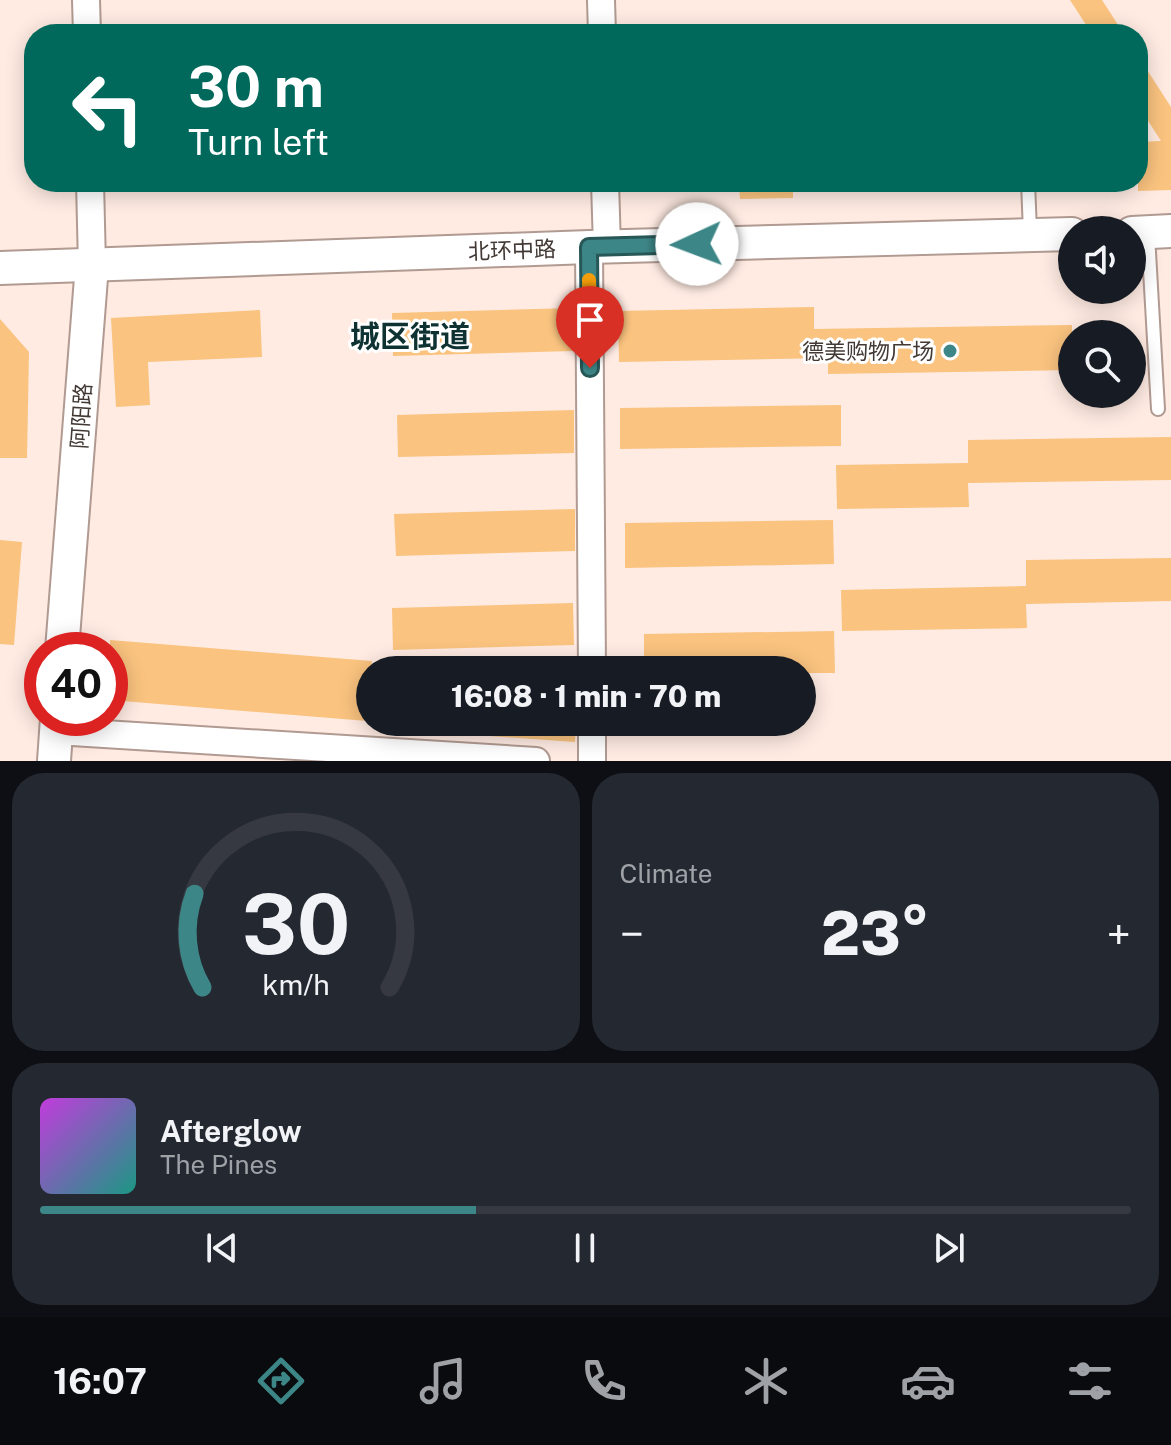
<!DOCTYPE html>
<html lang="en">
<head>
<meta charset="utf-8">
<style>
  :root { --surface:#171b24; --page:#242831; --text:#f1f3f6; --muted:#9ea1a6; --line:#363941; --accent:#3d8687 }
  body { margin:0; font-family:"Public Sans","Noto Sans SC",sans-serif; background:var(--page); color:var(--text); height:100vh; display:flex; flex-direction:column; font-size:30px; white-space:nowrap }
  * { box-sizing:border-box; margin:0 }
  p { font-size:26px; color:var(--muted) }
  .icon { flex:none; width:44px; height:44px; fill:none; stroke:currentColor; stroke-width:2; stroke-linecap:round; stroke-linejoin:round }
  .map { position:relative; height:761px; overflow:hidden }
  .panel { display:flex; flex-direction:column; gap:12px; padding:12px; background:#0d0f14; flex:1 }
  .panel>* { flex:none }
  .banner { position:absolute; left:24px; top:24px; width:1124px; height:168px; border-radius:32px; box-shadow:0 4px 20px #0003; background:#00695c; color:#fff; overflow:hidden }
  .tools { position:absolute; left:1058px; top:216px; display:grid; gap:16px }
  .tools a { display:grid; place-items:center; width:88px; height:88px; border-radius:50%; background:var(--surface); box-shadow:0 4px 20px #0003; font-size:40px }
  .speed { position:absolute; left:24px; top:632px; display:flex; gap:16px; font-size:40px; font-weight:700; text-align:center }
  .speed>* { display:grid; place-content:center; width:104px; height:104px; border-radius:50%; background:var(--surface); box-shadow:0 4px 20px #0003; line-height:1 }
  .speed .limit { border:12px solid #d22; background:#fff; color:#111 }
  .pin { position:absolute; display:grid; place-items:center; width:68px; height:68px; color:#fff; margin:-82px -34px; border-radius:50% 50% 50% 0; rotate:-45deg; box-shadow:0 0 8px #0007 }
  .pin .icon { rotate:45deg }
  .me { position:absolute; width:88px; margin:-44px; rotate:268deg; stroke-linejoin:round; filter:drop-shadow(0 0 6px #0008) }
  .turn { display:flex; align-items:center; gap:28px; height:168px; padding:0 32px; font-size:36px }
  .turn .icon { width:104px; height:104px; stroke-width:2.5 }
  .turn b { display:block; font-size:56px; line-height:68px }
  .big { font-size:60px; font-weight:800; line-height:1.1 }
  .panel .card { flex:1; display:flex; flex-direction:column; justify-content:center; gap:12px; min-width:0; padding:0 28px; border-radius:32px; background:var(--page) }
  .panel .dial { align-items:center; gap:0 }
  .dial svg { height:208px; overflow:visible; fill:none; stroke:var(--line); stroke-width:7; stroke-linecap:round; text-anchor:middle }
  .dial text { fill:var(--text); stroke:none }
  .song { display:flex; align-items:center; gap:24px }
  .cover { width:96px; height:96px; border-radius:12px; background:linear-gradient(135deg,hsl(290 70% 55%),hsl(170 70% 35%)) }
  .played { height:8px; border-radius:4px; background:linear-gradient(90deg,var(--accent) 40%,var(--line) 40%) }
  .keys { display:flex; justify-content:space-around; direction:ltr }
  .heat { display:flex; justify-content:space-between; align-items:center; font-size:44px; direction:ltr }
  .panel .tiles { flex:1; display:grid; gap:12px; grid-template-columns:1fr 1fr }
  .card:last-child { grid-column:span 2 }
  .trip { position:absolute; left:356px; top:656px; width:460px; height:80px; border-radius:40px; background:var(--surface); box-shadow:0 4px 20px #0003; font-weight:800; line-height:80px; text-align:center }
  .menu { display:flex; height:128px; justify-content:space-around; align-items:center; background:#090b0e; color:var(--muted) }
  .menu .icon { width:56px; height:56px }
  .menu .current { color:var(--accent) }
  .menu b { font-size:36px; color:var(--text) }
  .map>svg:first-child { display:block }
  .building { fill:#fac37f }
  .lines { fill:none; stroke-linecap:round; stroke-linejoin:round }
  .service-casing { stroke:#b19a91; stroke-width:16 }
  .minor-casing { stroke:#b19a91; stroke-width:30 }
  .tertiary-casing { stroke:#b19a91; stroke-width:36 }
  .service { stroke:#fff; stroke-width:12 }
  .minor { stroke:#fff; stroke-width:26 }
  .tertiary { stroke:#fff; stroke-width:32 }
  .route-casing { stroke:#285758; stroke-width:20 }
  .route { stroke:#3d8687; stroke-width:14 }
  .slow { stroke:#f59e0b; stroke-width:14 }
  .poi-dot { fill:#3d8687; stroke:#fff; stroke-width:3 }
  .labels { text-anchor:middle; dominant-baseline:central; stroke-width:6; stroke-linejoin:round; paint-order:stroke }
  .street-label { font-size:22px; fill:#423935; stroke:#fff }
  .poi-label { font-size:22px; fill:#423935; stroke:#fff; text-anchor:end }
  .district-label { font-size:30px; font-weight:bold; fill:#0e3232; stroke:#fff }
</style>
</head>
<body>
<div class="map">
<svg width="1171" height="761" viewBox="0 0 1171 761">
  <rect width="100%" height="100%" fill="#ffebe2"/>
  <g class="building">
    <polygon points="1070,0 1102,0 1124,34 1092,34"/>
    <polygon points="1138,56 1171,107 1171,190 1138,191 1138,142 1161,141 1138,105"/>
    <polygon points="739,182 793,182 793,198 740,199"/>
    <polygon points="814,307 814,329 1072,325 1072,370 828,374 828,358 619,362 618,311"/>
    <polygon points="572,308 574,351 393,356 392,313"/>
    <polygon points="260,310 262,357 148,362 150,405 116,407 111,318"/>
    <polygon points="0,319 29,352 27,458 0,458"/>
    <polygon points="841,405 841,446 620,449 620,408"/>
    <polygon points="574,410 574,453 398,457 397,415"/>
    <polygon points="1171,437 1171,480 968,483 969,507 837,509 836,465 968,463 968,440"/>
    <polygon points="575,509 575,551 396,556 394,514"/>
    <polygon points="833,520 834,564 625,568 625,523"/>
    <polygon points="0,540 22,542 14,645 0,644"/>
    <polygon points="1171,558 1171,601 1026,604 1027,628 842,631 841,590 1026,586 1026,560"/>
    <polygon points="573,603 574,645 393,650 392,608"/>
    <polygon points="834,631 835,673 802,673 802,670 644,670 644,634"/>
    <polygon points="110,640 372,661 367,721 110,700"/>
    <polygon points="489,722 576,722 575,742 489,736"/>
  </g>
  <g class="lines">
    <g class="service-casing">
      <g id="service">
        <polyline points="1028,182 1030,232"/>
        <polyline points="1148,235 1158,409"/>
      </g>
    </g>
    <g class="minor-casing">
      <g id="minor">
        <polyline points="86,0 87,34"/>
        <polyline points="601,0 602,34"/>
        <polyline points="90,182 92,265"/>
        <polyline points="605,182 607,247"/>
        <polyline points="589,247 592,670"/>
        <polyline points="592,722 592,761"/>
        <polyline points="56,731 536,761"/>
      </g>
    </g>
    <g class="tertiary-casing">
      <g id="tertiary">
        <polyline points="1132,233 1171,231"/>
        <polyline points="0,268 589,247 1072,234"/>
        <polyline points="62,650 92,265"/>
        <polyline points="54,761 57,718"/>
      </g>
    </g>
    <use href="#service" class="service"/>
    <use href="#minor" class="minor"/>
    <use href="#tertiary" class="tertiary"/>
  </g>
  <g class="lines">
    <g class="route-casing">
      <polyline id="route" points="590,368 589,247 697,244"/>
    </g>
    <use href="#route" class="route"/>
    <polyline class="slow" points="589,280 590,326"/>
  </g>
  <circle class="poi-dot" cx="950" cy="351" r="8"/>
  <g class="labels">
    <g class="street-label">
      <text transform="translate(512 250) rotate(-2)">北环中路</text>
      <text transform="translate(81 416) rotate(-86)">阿阳路</text>
    </g>
    <g class="poi-label">
      <text x="934" y="351">德美购物广场</text>
    </g>
    <g class="district-label">
      <text x="410" y="336">城区街道</text>
    </g>
  </g>
</svg>
<div class="tools">
<a><svg class="icon" aria-label="sound" viewBox="0 0 24 24"><path d="M4 9h4l5-4v14l-5-4H4zM17 9q2 3 0 6"/></svg></a>
<a><svg class="icon" aria-label="search" viewBox="0 0 24 24"><circle cx="10" cy="10" r="6"/><path d="M15 15l6 6"/></svg></a>
</div>
<div class="speed"><div class="limit">40</div></div>
<div class="pin" style="left:590px;top:368px;background:#d93025"><svg class="icon" aria-label="arrive" viewBox="0 0 24 24"><path d="M6 21V4h12l-3 4 3 4H6"/></svg></div>
<svg class="me" style="left:697px;top:244px" viewBox="-20 -20 40 40"><circle r="19" fill="#fff"/><path d="M0-13L10 11 0 6-10 11z" fill="#3d8687"/></svg>
<div class="trip">16:08 · 1 min · 70 m</div>
<div class="banner">
<div class="turn"><svg class="icon" aria-label="left" viewBox="0 0 24 24"><path d="M17 20v-9H6M10 6l-5 5 5 5"/></svg><div><b>30 m</b>Turn left</div></div>
</div>
</div>
<section class="panel">
<div class="tiles">
<div class="card dial"><svg viewBox="0 0 100 80">
<path d="M14 69A42 42 0 1 1 86 69"/>
<path d="M14 69A42 42 0 0 1 11 33" stroke="#3d8687"/>
<text x="50" y="56" font-size="32" font-weight="700">30</text>
<text x="50" y="72" font-size="11">km/h</text>
</svg></div>
<div class="card"><p>Climate</p>
<div class="heat"><a>−</a><b class="big">23°</b><a>+</a></div>
</div>
<div class="card">
<div class="song"><i class="cover"></i><div><b>Afterglow</b><p>The Pines</p></div></div>
<div class="played"></div>
<div class="keys"><svg class="icon" aria-label="previous" viewBox="0 0 24 24"><path d="M18 5L8 12l10 7zM5 5v14"/></svg><svg class="icon" aria-label="pause" viewBox="0 0 24 24"><path d="M8 5v14M16 5v14"/></svg><svg class="icon" aria-label="next" viewBox="0 0 24 24"><path d="M6 5l10 7-10 7zM19 5v14"/></svg></div>
</div>
</div>
</section>
<nav class="menu">
<b>16:07</b>
<svg class="icon current" aria-label="directions" viewBox="0 0 24 24"><path d="M12 3l9 9-9 9-9-9zM9 14v-3h6M13 9l2 2-2 2"/></svg>
<svg class="icon" aria-label="music" viewBox="0 0 24 24"><path d="M9 18V5l10-2v13"/><circle cx="6" cy="18" r="3"/><circle cx="16" cy="16" r="3"/></svg>
<svg class="icon" aria-label="phone" viewBox="0 0 24 24"><path d="M5 4h4l2 5-3 2q2 4 5 5l2-3 5 2v4C11 20 4 13 5 4z"/></svg>
<svg class="icon" aria-label="climate" viewBox="0 0 24 24"><path d="M12 3v18M4 7l16 10M4 17L20 7"/></svg>
<svg class="icon" aria-label="car" viewBox="0 0 24 24"><path d="M5 17H2v-5l4-1 3-4h7l3 4 3 1v5h-3M9 17h6M6 11h13"/><circle cx="7" cy="17" r="2"/><circle cx="17" cy="17" r="2"/></svg>
<svg class="icon" aria-label="filters" viewBox="0 0 24 24"><path d="M4 7h16M4 17h16"/><circle cx="9" cy="7" r="2"/><circle cx="15" cy="17" r="2"/></svg>
</nav>
</body>
</html>
